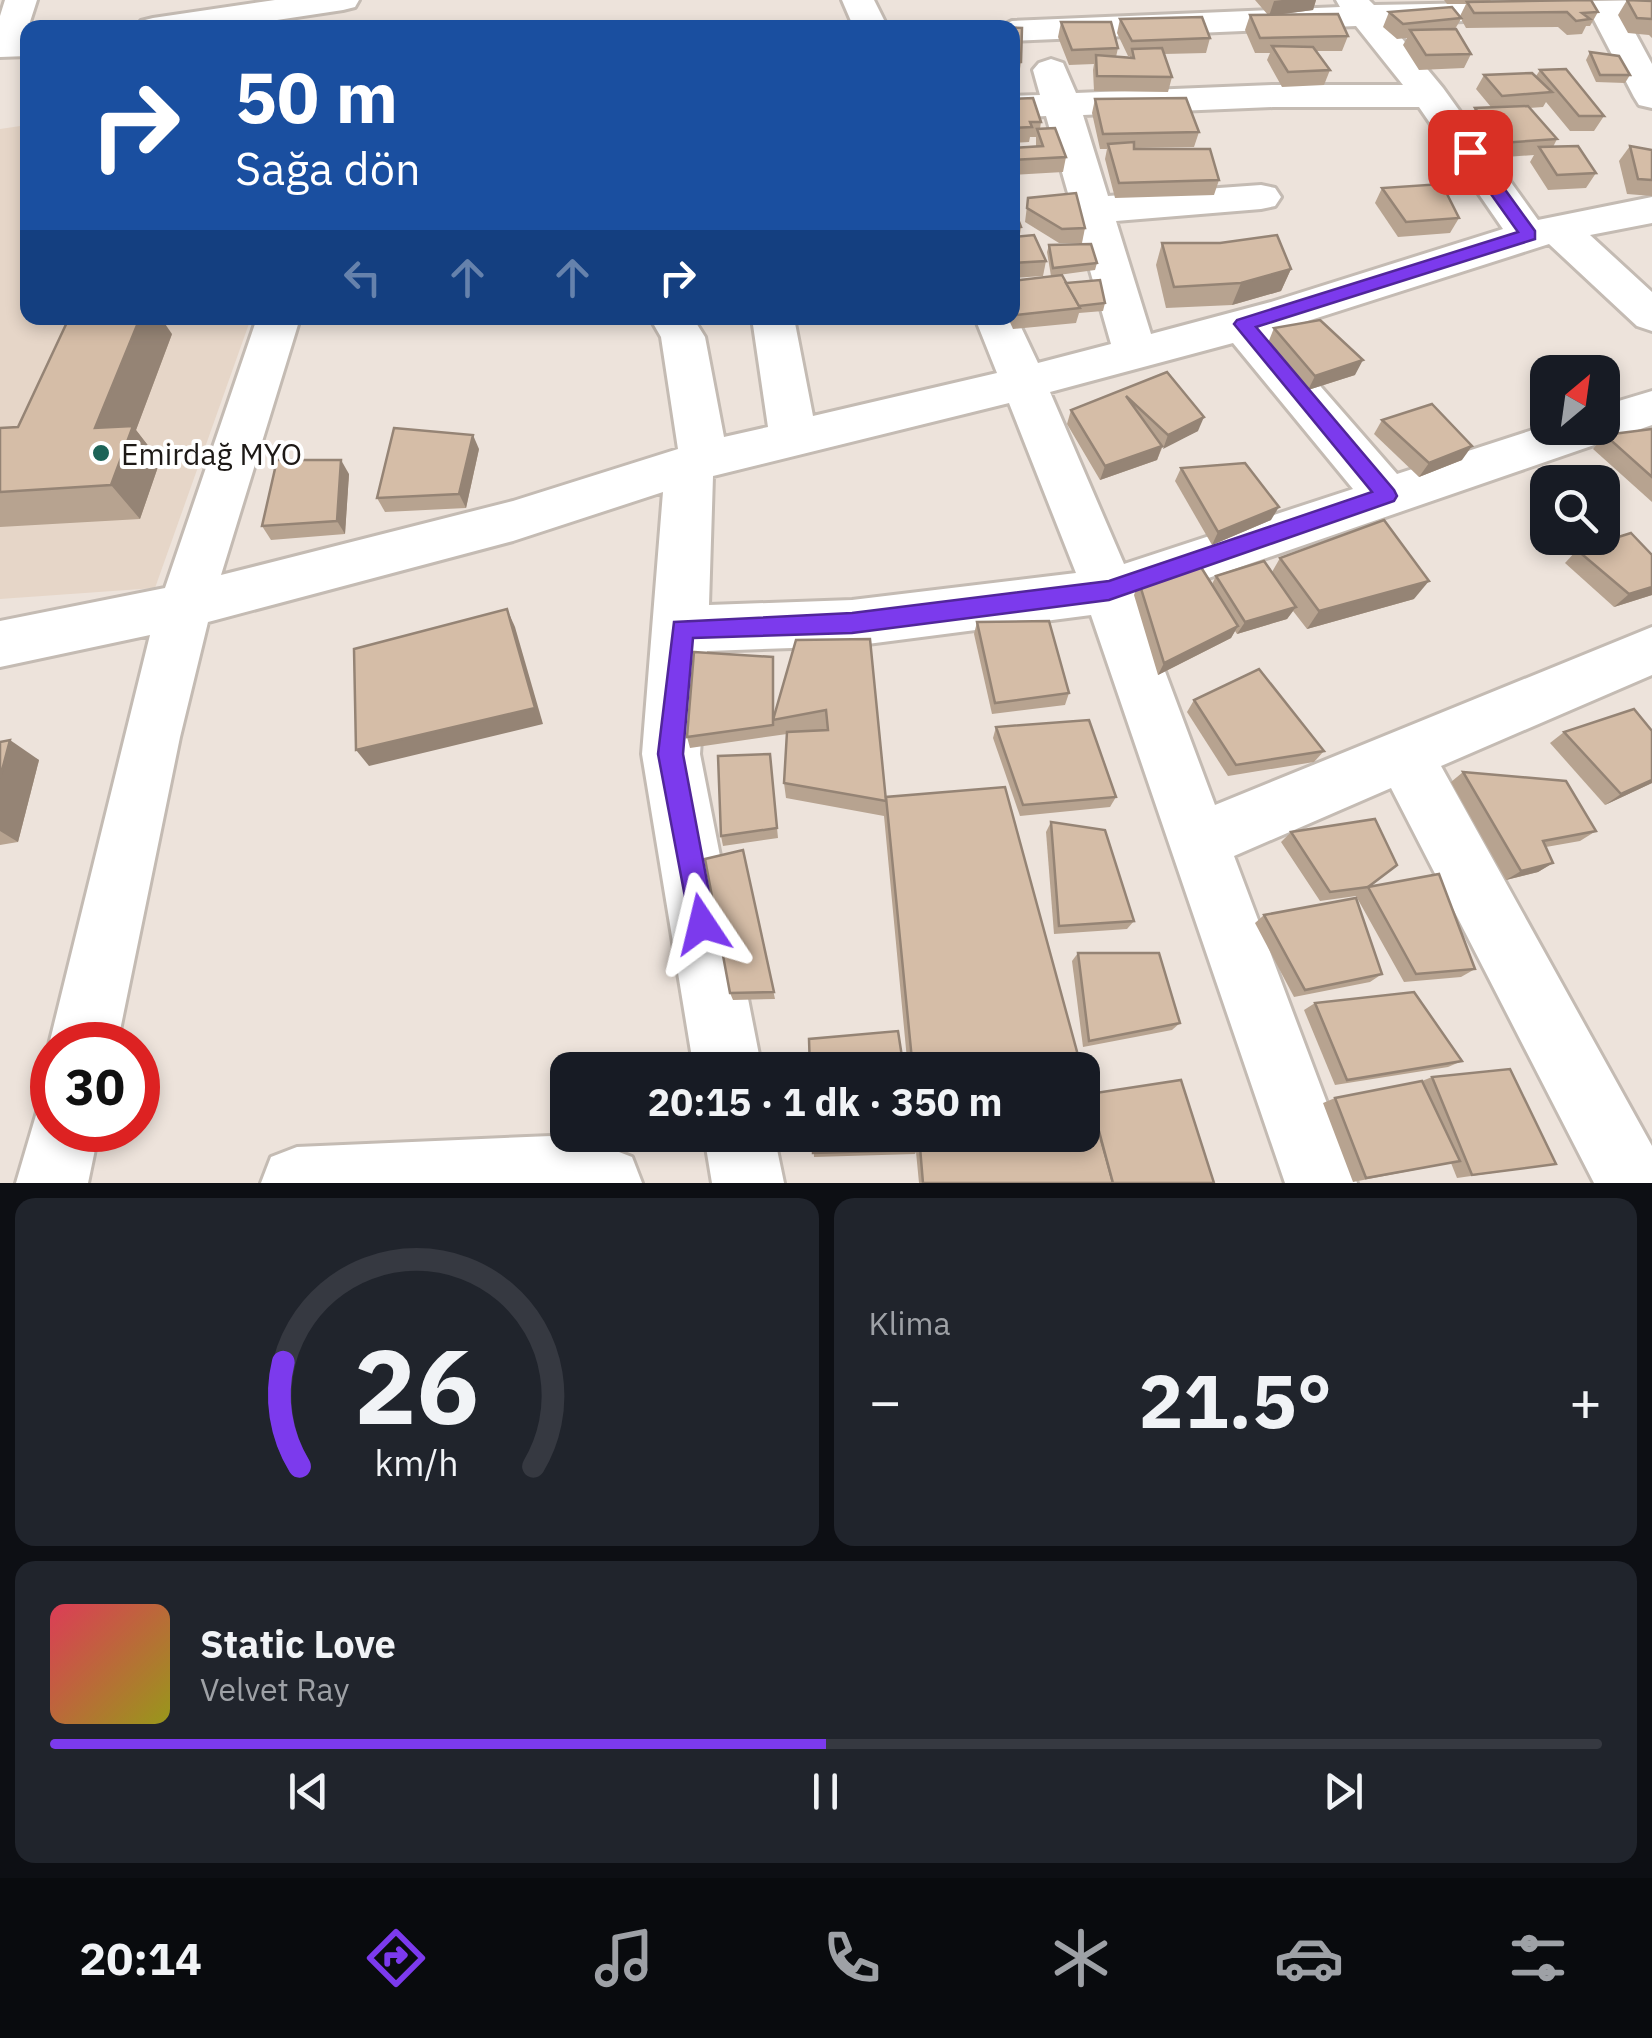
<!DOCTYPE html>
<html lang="tr">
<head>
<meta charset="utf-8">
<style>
  :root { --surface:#171b24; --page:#20242c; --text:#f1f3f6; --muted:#9ea1a6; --line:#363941; --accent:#7c3aed }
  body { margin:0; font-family:"IBM Plex Sans",sans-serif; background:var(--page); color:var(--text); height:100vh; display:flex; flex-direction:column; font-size:38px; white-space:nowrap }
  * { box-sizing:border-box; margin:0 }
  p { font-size:32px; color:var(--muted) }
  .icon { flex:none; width:55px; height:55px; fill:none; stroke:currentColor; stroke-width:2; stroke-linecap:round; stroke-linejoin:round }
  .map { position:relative; height:1183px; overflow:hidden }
  .sheet { display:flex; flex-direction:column; gap:15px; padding:15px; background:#0d0f14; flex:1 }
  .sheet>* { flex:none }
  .banner { position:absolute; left:20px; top:20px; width:1000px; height:305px; border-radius:20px; box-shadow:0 5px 15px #0003; background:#1a4fa0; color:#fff; overflow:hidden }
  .needle { width:65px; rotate:29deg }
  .buttons { position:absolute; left:1530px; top:355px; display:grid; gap:20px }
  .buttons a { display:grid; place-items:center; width:90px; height:90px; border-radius:20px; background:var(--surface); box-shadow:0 5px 15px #0003; font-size:50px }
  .speed { position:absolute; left:30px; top:1022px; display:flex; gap:20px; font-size:50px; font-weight:700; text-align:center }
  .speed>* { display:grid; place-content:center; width:130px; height:130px; border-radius:50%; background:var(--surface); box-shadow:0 5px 15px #0003; line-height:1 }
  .speed .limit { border:15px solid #d22; background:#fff; color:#111 }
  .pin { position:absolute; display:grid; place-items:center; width:85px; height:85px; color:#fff; margin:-42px; border-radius:20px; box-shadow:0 5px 15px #0006 }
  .me { position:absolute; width:110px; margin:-55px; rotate:350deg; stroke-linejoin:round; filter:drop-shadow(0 0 8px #0008) }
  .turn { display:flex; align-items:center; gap:35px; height:210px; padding:0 50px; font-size:45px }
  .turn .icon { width:130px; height:130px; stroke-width:2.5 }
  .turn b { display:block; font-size:70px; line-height:85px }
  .lanes { display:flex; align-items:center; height:95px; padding:0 50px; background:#0003; justify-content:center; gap:50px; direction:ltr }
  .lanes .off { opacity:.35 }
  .big { font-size:75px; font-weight:700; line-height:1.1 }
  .sheet .tile { flex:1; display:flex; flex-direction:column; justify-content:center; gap:15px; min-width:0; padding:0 35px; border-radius:20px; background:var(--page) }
  .sheet .dial { align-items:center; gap:0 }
  .dial svg { height:260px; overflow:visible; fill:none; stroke:var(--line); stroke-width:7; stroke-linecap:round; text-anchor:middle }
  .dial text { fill:var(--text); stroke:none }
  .song { display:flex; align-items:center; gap:30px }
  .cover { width:120px; height:120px; border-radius:15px; background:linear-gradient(135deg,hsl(350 70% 55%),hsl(60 70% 35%)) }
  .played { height:10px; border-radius:5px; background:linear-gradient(90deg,var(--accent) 50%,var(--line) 50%) }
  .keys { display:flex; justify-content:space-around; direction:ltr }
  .heat { display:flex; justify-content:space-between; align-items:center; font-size:55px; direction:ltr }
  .sheet .tiles { flex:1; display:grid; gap:15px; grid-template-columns:1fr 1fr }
  .tile:last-child { grid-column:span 2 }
  .trip { position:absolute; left:550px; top:1052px; width:550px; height:100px; border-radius:20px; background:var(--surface); box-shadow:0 5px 15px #0003; font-weight:700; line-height:100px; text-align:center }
  .menu { display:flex; height:160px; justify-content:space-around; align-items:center; background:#090b0e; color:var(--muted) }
  .menu .icon { width:70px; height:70px }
  .menu .current { color:var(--accent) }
  .menu b { font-size:45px; color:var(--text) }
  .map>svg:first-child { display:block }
  .built { fill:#e6d6c8 }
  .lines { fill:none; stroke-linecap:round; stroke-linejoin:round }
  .minor-casing { stroke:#c4bbb3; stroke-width:6 }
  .minor { fill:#fff; fill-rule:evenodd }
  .wall { fill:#b7a390 }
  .shaded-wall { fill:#958475 }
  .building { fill:#d5bda7; stroke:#958475; stroke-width:2.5 }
  .route { fill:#7c3aed; stroke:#51269a; stroke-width:2.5 }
  .poi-dot { fill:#1c6357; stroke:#fff; stroke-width:4 }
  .labels { text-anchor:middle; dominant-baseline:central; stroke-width:8; stroke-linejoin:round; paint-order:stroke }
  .poi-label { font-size:30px; fill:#1d1916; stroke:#fff; text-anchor:start }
</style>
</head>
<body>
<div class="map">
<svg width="1652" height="1183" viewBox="0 0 1652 1183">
  <rect width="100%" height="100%" fill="#ede3db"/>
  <polygon class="built" points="27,125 28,318 251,318 155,588 0,599 0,129"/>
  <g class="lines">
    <g class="minor-casing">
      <g id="minor">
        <polygon points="5,0 37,0 28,28 28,56 0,57 0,16"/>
        <polygon points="275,0 359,0 355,7 343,10 224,28 136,28 141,21 153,18"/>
        <polygon points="842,0 874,0 888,28 854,28"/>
        <path d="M1336,0H1369L1374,5L1652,0V13L1625,14L1652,64V108L1639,105L1634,97L1592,16L1390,24L1443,88L1538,220L1652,197V223L1590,235L1652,292V331L1637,326L1549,244L1273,332L1397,474L1548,425L1602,428V406L1652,391V425L1139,602L1215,805L1652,627V675L1441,766L1652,1146V1183H1594L1391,788L1234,856L1357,1183H1285L1091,615L852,646L707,651L700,754L762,1070H694L642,754L663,492L513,541L208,622L180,737L117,1045H52V1053L49,1045L150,635L0,667V621L165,588L257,318H300L221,575L513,501L678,449L661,337L650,318H693L705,337L724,437L768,427L752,318H794L813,416L997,373L975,318H1012V308L1038,363L1111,344L1046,116L1012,118V96L1040,95L1033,70L1039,63L1051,59L1063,63L1076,93L1273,85H1403L1356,26L1012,41V28H997L1012,21L1340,7ZM1273,107H1419L1503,229L1271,302L1151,334L1116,221L1261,209L1275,206L1281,197L1275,188L1261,185L1108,196L1083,115ZM1233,343L1353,489L1124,564L1050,392ZM1009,403L1076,573L852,600L709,605L713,476Z"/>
        <polygon points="52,1100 52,1130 99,1130 88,1183 16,1183 39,1105"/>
        <polygon points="704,1135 774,1135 784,1183 712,1183"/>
        <polygon points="551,1136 606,1147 632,1157 642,1183 261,1183 271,1157 297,1147"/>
      </g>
    </g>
    <use href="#minor" class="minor"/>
  </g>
  <g class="wall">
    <polygon points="1255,0 1316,0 1313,10 1275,15 1348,36 1342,51 1316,51 1330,70 1324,85 1282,87 1267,60 1270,53 1255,53 1245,30 1250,15 1268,15"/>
    <polygon points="1444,0 1491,0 1489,2 1598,12 1590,26 1586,26 1582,34 1567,35 1558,27 1466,28 1461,19 1455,29 1471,54 1464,68 1419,70 1403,45 1407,38 1397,39 1383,27 1389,12 1460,16 1466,4 1447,4"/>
    <polygon points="1627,0 1652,1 1652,38 1649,35 1628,33 1618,15"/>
    <polygon points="1120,19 1210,38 1206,53 1164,54 1172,77 1168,92 1094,91 1093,70 1094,64 1069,65 1058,37 1061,22 1118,48 1116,57 1130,58 1130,56 1128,56 1117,33"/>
    <polygon points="1012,28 1021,62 1017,89 1012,89"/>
    <polygon points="1590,52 1630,75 1625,83 1596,82 1586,60"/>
    <polygon points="1540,70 1604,116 1594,131 1570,131 1546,102 1543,107 1529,108 1557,139 1553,147 1596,173 1586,188 1548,190 1530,162 1534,155 1492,158 1467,122 1475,108 1491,107 1476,89 1484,75 1536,76"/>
    <polygon points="1012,99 1041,122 1040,129 1066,157 1063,172 1012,175 1012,160 1036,147 1036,137 1030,137 1029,142 1012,143"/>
    <polygon points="1095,99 1199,132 1194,147 1134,148 1219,180 1214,195 1115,198 1105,159 1107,149 1100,149 1092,113"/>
    <polygon points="1630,146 1652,150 1652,196 1627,194 1619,161"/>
    <polygon points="1382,188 1459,218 1450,233 1398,237 1375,203"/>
    <polygon points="1028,198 1085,228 1082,243 1059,243 1025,222"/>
    <polygon points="1012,206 1021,227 1020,234 1012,235"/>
    <polygon points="1012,237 1046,261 1043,276 1012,278"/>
    <polygon points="1162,243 1291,269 1281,291 1232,305 1166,308 1156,265"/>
    <polygon points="1049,245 1097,263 1095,270 1051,276 1047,252"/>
    <polygon points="1012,281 1066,283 1105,303 1103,311 1079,313 1076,323 1013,329 1008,318 1012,318"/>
    <polygon points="1274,328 1355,375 1308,390 1268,343"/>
    <polygon points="172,334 136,430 160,461 140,519 0,527 0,428 18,427"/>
    <polygon points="1167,372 1198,431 1162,448 1157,460 1100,480 1067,424 1071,410"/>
    <polygon points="1382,420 1462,460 1419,477 1374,434"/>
    <polygon points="1652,429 1652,502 1593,449 1605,435"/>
    <polygon points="479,449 466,508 385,512 377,498"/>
    <polygon points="1181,468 1271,520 1212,545 1175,481"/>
    <polygon points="349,474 345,534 271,540 262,526"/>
    <polygon points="1577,550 1652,595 1614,607 1565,563"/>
    <polygon points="1280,558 1414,599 1307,629 1293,611 1287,619 1237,634 1235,631 1231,638 1158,675 1134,595 1139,582 1212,584 1216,576 1272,572"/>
    <polygon points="977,622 1069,693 1065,705 992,714 974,634"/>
    <polygon points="796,640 886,801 1082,1070 908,1070 884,816 786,798 784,783 787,734 690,748 687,737 773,657 774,715"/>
    <polygon points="1194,700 1324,751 1314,762 1228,776 1187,712"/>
    <polygon points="996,727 1116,797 1110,807 1020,816 993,738"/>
    <polygon points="1652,731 1652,783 1605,805 1550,743 1564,732"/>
    <polygon points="0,742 39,760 18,842 0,845"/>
    <polygon points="770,754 778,838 723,846 721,836"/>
    <polygon points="1463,772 1596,831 1580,841 1546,847 1553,863 1538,872 1506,880 1451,782"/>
    <polygon points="1051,822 1134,921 1127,929 1054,934 1046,832"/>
    <polygon points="1291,832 1369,887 1475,969 1461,977 1404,982 1356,896 1320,901 1281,842"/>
    <polygon points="743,850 775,999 733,1000 730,993"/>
    <polygon points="1264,915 1382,974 1370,982 1294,997 1255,923"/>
    <polygon points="1078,953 1180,1023 1172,1030 1083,1047 1072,961"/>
    <polygon points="1315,1003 1462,1061 1448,1067 1335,1085 1304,1010"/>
    <polygon points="1432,1077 1556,1164 1457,1178 1451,1163 1353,1182 1323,1103 1335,1098 1422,1081"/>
    <polygon points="1089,1094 1214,1183 919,1183 916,1152 915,1154 814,1157 813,1135 1082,1135"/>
  </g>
  <g class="shaded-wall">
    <polygon points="1282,0 1316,0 1313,10 1269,16 1274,1"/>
    <polygon points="1291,269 1281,291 1232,305 1241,283"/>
    <polygon points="140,318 161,318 172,334 136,430 160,461 140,519 111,485 95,428"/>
    <polygon points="1363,360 1355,375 1308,390 1315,376"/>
    <polygon points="1204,417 1198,431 1163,449 1168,435"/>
    <polygon points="473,435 479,449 466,508 459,494"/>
    <polygon points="1162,446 1157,460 1100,480 1105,466"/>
    <polygon points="1472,446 1462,460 1419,477 1429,463"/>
    <polygon points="341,460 349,474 345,534 337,521"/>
    <polygon points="1279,507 1271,520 1212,545 1218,532"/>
    <polygon points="1429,581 1414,599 1307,629 1319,611"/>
    <polygon points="1652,587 1652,595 1614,607 1629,594"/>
    <polygon points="1296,607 1287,619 1237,634 1245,622"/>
    <polygon points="507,609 515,627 543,724 369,766 356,750"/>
    <polygon points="1238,626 1231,638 1158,675 1164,663"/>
    <polygon points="10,740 39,760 18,842 0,831 0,778"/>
    <polygon points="1652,780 1652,783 1605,805 1621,794"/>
    <polygon points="1553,863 1538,872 1506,880 1521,871"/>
  </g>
  <g class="building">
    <polygon points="1591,0 1598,12 1582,13 1590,19 1576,21 1567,12 1474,13 1467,2"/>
    <polygon points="1627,0 1652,1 1652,19 1637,18"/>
    <polygon points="1452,7 1461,18 1403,24 1389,12"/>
    <polygon points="1338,14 1348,36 1260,38 1250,15"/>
    <polygon points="1202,17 1210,38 1132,41 1120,19"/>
    <polygon points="917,22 1022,28 1021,62 1012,62 1012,28 916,28"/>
    <polygon points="1061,22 1111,22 1118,48 1072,50"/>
    <polygon points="1456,29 1471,54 1426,55 1410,30"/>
    <polygon points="1272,46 1313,47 1330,70 1288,72"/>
    <polygon points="1162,48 1172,77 1097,76 1096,55 1134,58 1132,49"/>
    <polygon points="1590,52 1619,56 1630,75 1600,75"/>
    <polygon points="1566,69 1604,116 1579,116 1540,70"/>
    <polygon points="1532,73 1552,92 1502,96 1484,75"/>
    <polygon points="1033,98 1041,122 1030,122 1032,127 1012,128 1012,99"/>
    <polygon points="1186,98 1199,132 1103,134 1095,99"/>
    <polygon points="1528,106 1557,139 1500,143 1475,108"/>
    <polygon points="1055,128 1066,157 1012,160 1012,148 1043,146 1037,129"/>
    <polygon points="1134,142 1134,149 1210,149 1219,180 1119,183 1108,144"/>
    <polygon points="1578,146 1596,173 1557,175 1539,147"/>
    <polygon points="1630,146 1652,150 1652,180 1638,179"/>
    <polygon points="1442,184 1459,218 1406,222 1382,188"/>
    <polygon points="1076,193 1085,228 1062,229 1027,208 1028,198"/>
    <polygon points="1012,206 1013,206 1021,227 1012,228"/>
    <polygon points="1034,235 1046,261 1012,263 1012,237"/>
    <polygon points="1277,235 1291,269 1241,283 1174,287 1162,243 1220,243"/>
    <polygon points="1091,244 1097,263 1053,268 1049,245"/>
    <polygon points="1062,275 1080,308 1016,315 1012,306 1012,281"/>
    <polygon points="1100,280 1105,303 1079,306 1066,283"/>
    <polygon points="69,318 140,318 95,428 133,426 111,485 0,492 0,428 18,427"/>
    <polygon points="1320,320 1363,360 1315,376 1274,328"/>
    <polygon points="1167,372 1204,417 1168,435 1126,396 1162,446 1105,466 1071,410"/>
    <polygon points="1432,404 1472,446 1429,463 1382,420"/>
    <polygon points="394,428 473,435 459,494 377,498"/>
    <polygon points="1652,429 1652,477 1605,435"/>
    <polygon points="277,460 341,460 337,521 262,526"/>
    <polygon points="1245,463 1279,507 1218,532 1181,468"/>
    <polygon points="1384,520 1429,581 1319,611 1280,558"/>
    <polygon points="1631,533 1652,555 1652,587 1629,594 1577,550"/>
    <polygon points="1264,561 1296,607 1245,622 1216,576"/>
    <polygon points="1199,564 1238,626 1164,663 1139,582"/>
    <polygon points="507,609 535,708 356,750 354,649"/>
    <polygon points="1049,621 1069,693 995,703 977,622"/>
    <polygon points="870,639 886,801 784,783 787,732 828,730 826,710 773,720 796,640"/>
    <polygon points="694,652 773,657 773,725 687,737"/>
    <polygon points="1259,669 1324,751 1236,765 1194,700"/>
    <polygon points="1634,709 1652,731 1652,780 1621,794 1564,732"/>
    <polygon points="1089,720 1116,797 1023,805 996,727"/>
    <polygon points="10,740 0,778 0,742"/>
    <polygon points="770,754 777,828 721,836 718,756"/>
    <polygon points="1463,772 1566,781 1596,831 1543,841 1553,863 1521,871"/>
    <polygon points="1005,787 1082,1070 913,1070 886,797"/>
    <polygon points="1375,819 1397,865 1368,887 1330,892 1291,832"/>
    <polygon points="1051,822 1105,830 1134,921 1059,926"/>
    <polygon points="743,850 774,992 730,993 705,859"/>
    <polygon points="1439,874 1475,969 1416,974 1368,887"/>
    <polygon points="1356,898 1382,974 1305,990 1264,915"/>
    <polygon points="1078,953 1159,953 1180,1023 1089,1041"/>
    <polygon points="1414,992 1462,1061 1347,1080 1315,1003"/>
    <polygon points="898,1031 904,1070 810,1070 809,1039"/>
    <polygon points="1510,1069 1556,1164 1472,1175 1432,1077"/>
    <polygon points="1082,1071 1113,1183 923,1183 919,1135 1082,1135"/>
    <polygon points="1181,1080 1214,1183 1113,1183 1089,1094"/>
    <polygon points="1422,1081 1460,1161 1366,1178 1335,1098"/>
    <polygon points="813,1135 914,1135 917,1150 813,1153"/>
  </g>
  <polygon class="route" points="1464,148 1475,148 1535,231 1535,239 1256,327 1394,490 1397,496 1394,501 1109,600 852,633 693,638 683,754 715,924 711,934 702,938 692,934 658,754 674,622 852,613 1109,581 1372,492 1234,324 1237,320 1518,232 1461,152"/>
  <circle class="poi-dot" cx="101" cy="453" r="10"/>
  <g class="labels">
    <g class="poi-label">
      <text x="121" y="453">Emirdağ MYO</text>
    </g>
  </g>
</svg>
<div class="buttons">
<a><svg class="needle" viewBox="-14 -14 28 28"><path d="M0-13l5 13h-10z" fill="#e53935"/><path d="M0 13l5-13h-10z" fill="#9ea1a6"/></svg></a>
<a><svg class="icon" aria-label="search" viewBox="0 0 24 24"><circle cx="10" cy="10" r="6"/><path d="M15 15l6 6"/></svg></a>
</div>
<div class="speed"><div class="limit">30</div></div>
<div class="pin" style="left:1470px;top:152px;background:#d93025"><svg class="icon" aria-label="arrive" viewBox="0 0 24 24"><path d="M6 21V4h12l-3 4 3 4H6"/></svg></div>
<svg class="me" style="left:702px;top:924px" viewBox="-20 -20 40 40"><path d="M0-17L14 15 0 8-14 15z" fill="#7c3aed" stroke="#fff" stroke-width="4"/></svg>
<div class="trip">20:15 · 1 dk · 350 m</div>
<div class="banner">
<div class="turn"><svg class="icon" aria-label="right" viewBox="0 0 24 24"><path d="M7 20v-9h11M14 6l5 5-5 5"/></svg><div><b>50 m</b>Sağa dön</div></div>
<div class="lanes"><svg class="icon off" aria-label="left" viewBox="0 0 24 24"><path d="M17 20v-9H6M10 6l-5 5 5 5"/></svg><svg class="icon off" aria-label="ahead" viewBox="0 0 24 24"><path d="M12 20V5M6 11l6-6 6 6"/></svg><svg class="icon off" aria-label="ahead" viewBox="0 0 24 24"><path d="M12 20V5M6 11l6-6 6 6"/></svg><svg class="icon" aria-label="right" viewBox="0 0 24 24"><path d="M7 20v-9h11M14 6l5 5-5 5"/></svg></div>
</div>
</div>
<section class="sheet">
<div class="tiles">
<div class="tile dial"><svg viewBox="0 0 100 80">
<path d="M14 69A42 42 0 1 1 86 69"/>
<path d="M14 69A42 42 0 0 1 9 37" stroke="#7c3aed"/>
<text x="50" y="56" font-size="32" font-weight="700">26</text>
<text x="50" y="72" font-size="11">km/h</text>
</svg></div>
<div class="tile"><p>Klima</p>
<div class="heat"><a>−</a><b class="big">21.5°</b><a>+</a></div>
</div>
<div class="tile">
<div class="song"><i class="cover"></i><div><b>Static Love</b><p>Velvet Ray</p></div></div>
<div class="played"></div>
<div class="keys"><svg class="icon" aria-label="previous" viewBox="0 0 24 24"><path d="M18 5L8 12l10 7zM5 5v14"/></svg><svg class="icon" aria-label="pause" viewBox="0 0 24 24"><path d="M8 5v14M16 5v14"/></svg><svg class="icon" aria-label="next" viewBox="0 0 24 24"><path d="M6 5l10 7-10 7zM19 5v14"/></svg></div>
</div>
</div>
</section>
<nav class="menu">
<b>20:14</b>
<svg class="icon current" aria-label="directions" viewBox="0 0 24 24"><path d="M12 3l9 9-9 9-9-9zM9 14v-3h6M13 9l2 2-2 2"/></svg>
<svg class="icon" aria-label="music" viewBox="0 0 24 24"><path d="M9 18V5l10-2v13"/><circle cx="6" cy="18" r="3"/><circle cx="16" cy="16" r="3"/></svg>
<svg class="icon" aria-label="phone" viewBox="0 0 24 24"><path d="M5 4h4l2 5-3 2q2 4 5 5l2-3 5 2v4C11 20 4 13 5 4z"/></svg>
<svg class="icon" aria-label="climate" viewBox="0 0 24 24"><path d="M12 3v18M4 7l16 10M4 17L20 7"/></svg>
<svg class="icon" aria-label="car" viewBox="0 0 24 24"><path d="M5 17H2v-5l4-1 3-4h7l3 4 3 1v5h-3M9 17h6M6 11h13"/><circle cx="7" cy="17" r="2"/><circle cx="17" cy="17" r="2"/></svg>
<svg class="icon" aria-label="filters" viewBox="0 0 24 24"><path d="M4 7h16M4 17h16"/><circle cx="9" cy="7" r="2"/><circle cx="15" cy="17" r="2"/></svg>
</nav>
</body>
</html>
